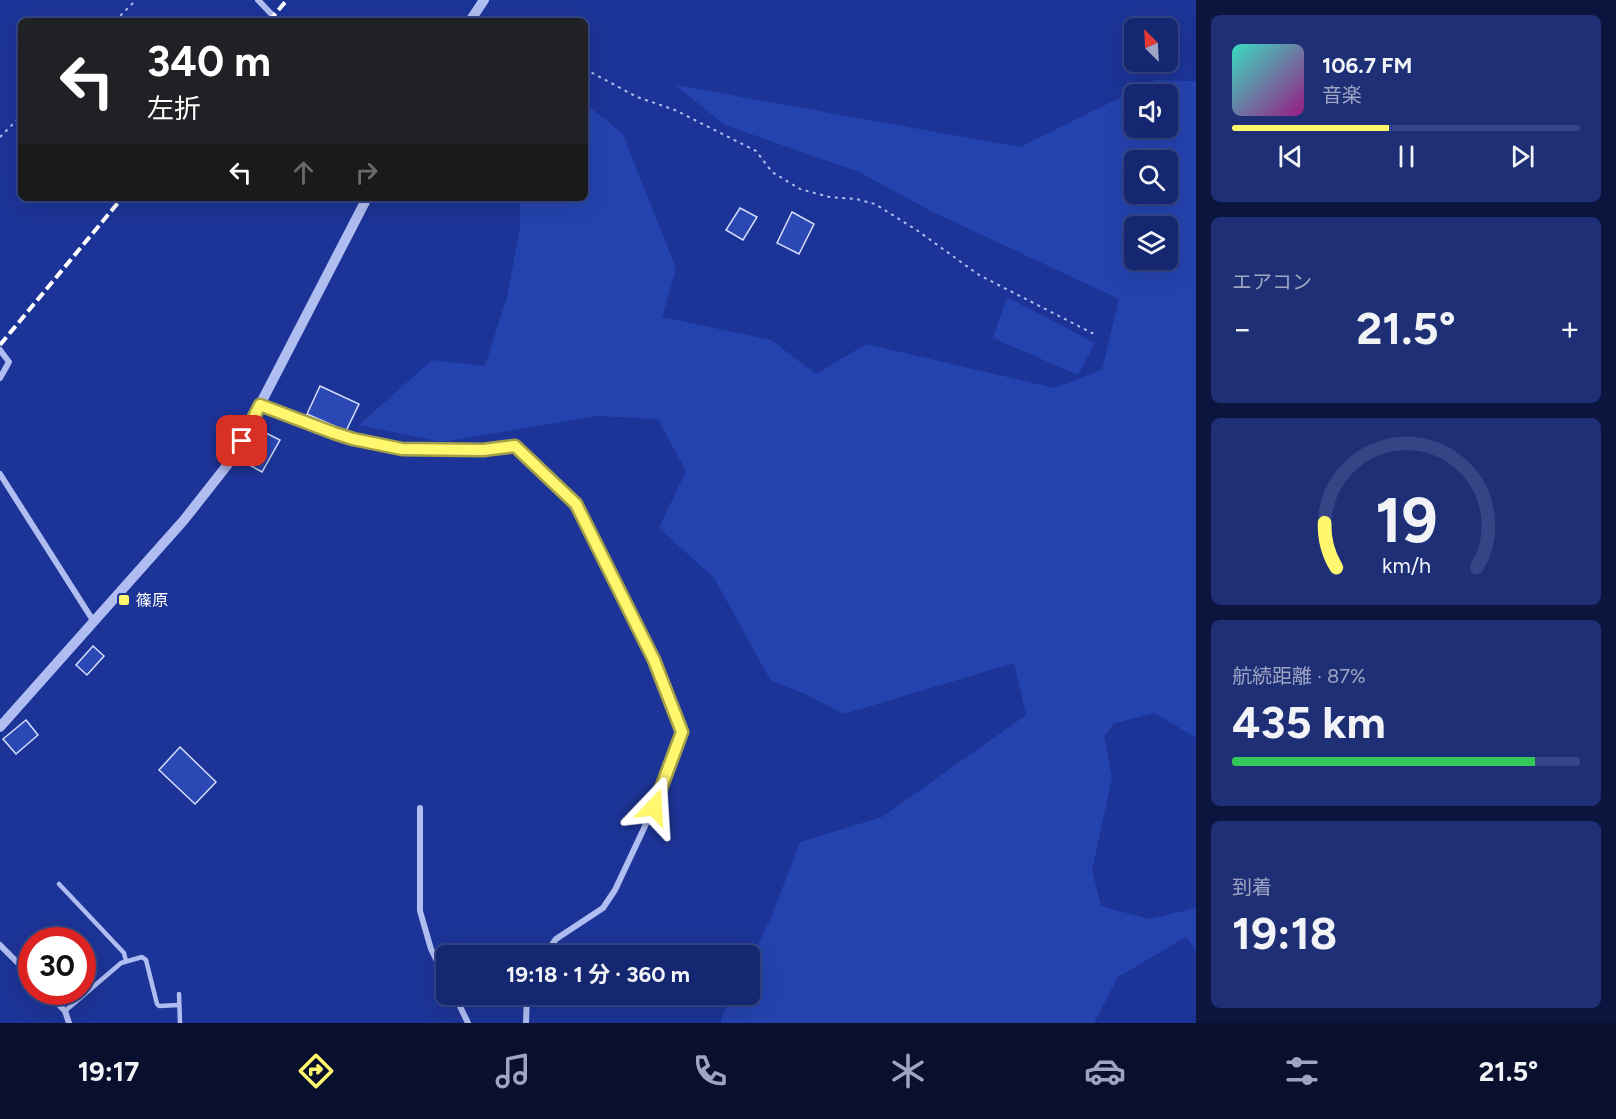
<!DOCTYPE html>
<html lang="ja">
<head>
<meta charset="utf-8">
<style>
  :root { --surface:#152771; --page:#1e2f76; --text:#f1f3f6; --muted:#9da5c3; --line:#344484; --accent:#fff76e }
  body { margin:0; font-family:Figtree,"Noto Sans JP",sans-serif; background:var(--page); color:var(--text); height:100vh; display:flex; flex-direction:column; font-size:22px; white-space:nowrap }
  * { box-sizing:border-box; margin:0 }
  p { font-size:20px; color:var(--muted) }
  .icon { flex:none; width:33px; height:33px; fill:none; stroke:currentColor; stroke-width:2; stroke-linecap:round; stroke-linejoin:round }
  .map { position:relative; flex:1; overflow:hidden }
  .drawer { display:flex; flex-direction:column; gap:15px; padding:15px; background:#0c153e; width:420px }
  .drawer>* { flex:none }
  .banner { position:absolute; left:18px; top:18px; width:570px; height:183px; border-radius:9px; box-shadow:0 6px 24px #0002,0 0 0 2px var(--line); background:#202124; color:#fff; overflow:hidden }
  .needle { width:39px; rotate:336deg }
  .buttons { position:absolute; left:1124px; top:18px; display:grid; gap:12px }
  .buttons a { display:grid; place-items:center; width:54px; height:54px; border-radius:9px; background:var(--surface); box-shadow:0 6px 24px #0002,0 0 0 2px var(--line); font-size:30px }
  .speed { position:absolute; left:18px; top:927px; display:flex; gap:12px; font-size:30px; font-weight:700; text-align:center }
  .speed>* { display:grid; place-content:center; width:78px; height:78px; border-radius:50%; background:var(--surface); box-shadow:0 6px 24px #0002,0 0 0 2px var(--line); line-height:1 }
  .speed .limit { border:9px solid #d22; background:#fff; color:#111 }
  .pin { position:absolute; display:grid; place-items:center; width:51px; height:51px; color:#fff; margin:-26px; border-radius:12px; box-shadow:0 3px 9px #0006 }
  .me { position:absolute; width:66px; margin:-33px; rotate:20deg; stroke-linejoin:round; filter:drop-shadow(0 0 4px #0008) }
  .turn { display:flex; align-items:center; gap:21px; height:126px; padding:0 30px; font-size:27px }
  .turn .icon { width:78px; height:78px; stroke-width:2.5 }
  .turn b { display:block; font-size:42px; line-height:51px }
  .lanes { display:flex; align-items:center; height:57px; padding:0 30px; background:#0003; justify-content:center; gap:30px; direction:ltr }
  .lanes .off { opacity:.35 }
  .big { font-size:45px; font-weight:700; line-height:1.1 }
  .drawer .widget { flex:1; display:flex; flex-direction:column; justify-content:center; gap:9px; min-width:0; padding:0 21px; border-radius:9px; background:var(--page) }
  .drawer .dial { align-items:center; gap:0 }
  .dial svg { height:156px; overflow:visible; fill:none; stroke:var(--line); stroke-width:7; stroke-linecap:round; text-anchor:middle }
  .dial text { fill:var(--text); stroke:none }
  .song { display:flex; align-items:center; gap:18px }
  .cover { width:72px; height:72px; border-radius:9px; background:linear-gradient(135deg,hsl(170 70% 55%),hsl(310 70% 35%)) }
  .played { height:6px; border-radius:3px; background:linear-gradient(90deg,var(--accent) 45%,var(--line) 45%) }
  .keys { display:flex; justify-content:space-around; direction:ltr }
  .heat { display:flex; justify-content:space-between; align-items:center; font-size:33px; direction:ltr }
  .charge { height:9px; border-radius:4px; background:linear-gradient(90deg,#34c759 87%,var(--line) 0) }
  .trip { position:absolute; left:436px; top:945px; width:324px; height:60px; border-radius:9px; background:var(--surface); box-shadow:0 6px 24px #0002,0 0 0 2px var(--line); font-weight:700; line-height:60px; text-align:center }
  .tab-bar { display:flex; height:96px; justify-content:space-around; align-items:center; background:#08102d; color:var(--muted) }
  .tab-bar .icon { width:42px; height:42px }
  .tab-bar .selected { color:var(--accent) }
  .tab-bar b { font-size:27px; color:var(--text) }
  main { display:flex; flex:1; min-height:0 }
  .map>svg:first-child { display:block }
  .green { fill:#2543af; fill-rule:evenodd }
  .building { fill:#2b48b4; stroke:#d6defb; stroke-width:1.5 }
  .lines { fill:none; stroke-linecap:round; stroke-linejoin:round }
  .path { stroke:#b0bdf0; stroke-width:2; stroke-dasharray:3 4.5; stroke-linecap:butt }
  .service { stroke:#b0bdf0; stroke-width:4.5 }
  .minor { stroke:#b0bdf0; stroke-width:6 }
  .tertiary { stroke:#b0bdf0; stroke-width:10 }
  .rail { stroke:#fff; stroke-width:4; stroke-dasharray:10 4.5; stroke-linecap:butt }
  .route-casing { stroke:#a6a148; stroke-width:15 }
  .route { stroke:#fff76e; stroke-width:10 }
  .poi-dot { fill:#fff76e; stroke:#1c3497; stroke-width:2 }
  .labels { text-anchor:middle; dominant-baseline:central; stroke-width:6; stroke-linejoin:round; paint-order:stroke }
  .poi-label { font-size:16px; fill:#fff; stroke:#1c3497; text-anchor:start }
</style>
</head>
<body>
<main>
<div class="map">
<svg width="1196" height="1023" viewBox="0 0 1196 1023">
  <rect width="100%" height="100%" fill="#1c3497"/>
  <g class="green">
    <path d="M1156,80L1196,81V738L1155,713L1115,723L1104,736L1112,778L1092,870L1101,906L1149,919L1196,908V951L1186,937L1118,977L1094,1023H721V1019L733,995L750,994V960L771,918L800,842L882,817L1026,715L1014,663L844,714L803,693L771,681L714,578L659,528L686,471L658,419L598,416L442,442L359,425L432,360L485,366L507,297L520,227V198H585L586,104L623,134L676,269L662,317L771,340L816,374L866,344L1054,388L1102,370L1119,299L935,213L859,172L725,125L675,85L1020,147ZM1134,94H1167V128H1134ZM1134,160H1167V194H1134ZM1134,226H1167V260H1134Z"/>
    <polygon points="1007,297 1095,343 1078,375 993,338"/>
  </g>
  <g class="building">
    <polygon points="740,208 757,217 743,240 726,230"/>
    <polygon points="792,212 814,224 799,254 777,243"/>
    <polygon points="320,386 359,404 346,431 307,414"/>
    <polygon points="262,431 280,440 262,472 244,462"/>
    <polygon points="93,646 104,656 87,675 76,665"/>
    <polygon points="26,720 38,735 16,754 3,739"/>
    <polygon points="180,747 216,782 195,804 159,770"/>
  </g>
  <g class="lines">
    <g class="path">
      <polyline points="115,21 136,0"/>
      <polyline points="585,69 637,97 675,110 756,151 772,172 800,189 829,197 856,199 875,204 918,231 979,275 1094,334"/>
      <polyline points="0,137 21,116"/>
    </g>
    <g class="service">
      <polyline points="59,884 124,953 126,961"/>
      <polyline points="179,994 180,1023"/>
      <polyline points="65,1011 121,963 142,957 146,960 157,1004 159,1006 179,1005"/>
    </g>
    <g class="minor">
      <polyline points="258,0 278,21"/>
      <polyline points="0,350 9,362 0,378"/>
      <polyline points="260,405 314,427 353,439 402,449 483,450 515,446 576,504 654,660 682,732 654,807 615,890 603,908 556,939 544,956"/>
      <polyline points="0,474 94,622"/>
      <polyline points="420,808 420,911 431,949 447,981"/>
      <polyline points="0,945 32,977"/>
      <polyline points="46,992 65,1011 69,1023"/>
      <polyline points="454,994 468,1023"/>
      <polyline points="526,1023 527,994"/>
    </g>
    <g class="tertiary">
      <polyline points="470,21 484,0"/>
      <polyline points="0,727 184,520 232,459 367,198"/>
    </g>
    <g class="rail">
      <polyline points="269,21 287,0"/>
      <polyline points="0,345 122,198"/>
    </g>
  </g>
  <g class="lines">
    <g class="route-casing">
      <polyline id="route" points="242,441 260,405 334,433 353,439 402,449 483,450 515,446 576,504 654,660 682,732 654,807"/>
    </g>
    <use href="#route" class="route"/>
  </g>
  <rect class="poi-dot" x="118" y="594" width="12" height="12" rx="3"/>
  <g class="labels">
    <g class="poi-label">
      <text x="136" y="600">篠原</text>
    </g>
  </g>
</svg>
<div class="buttons">
<a><svg class="needle" viewBox="-14 -14 28 28"><path d="M0-13l5 13h-10z" fill="#e53935"/><path d="M0 13l5-13h-10z" fill="#9da5c3"/></svg></a>
<a><svg class="icon" aria-label="sound" viewBox="0 0 24 24"><path d="M4 9h4l5-4v14l-5-4H4zM17 9q2 3 0 6"/></svg></a>
<a><svg class="icon" aria-label="search" viewBox="0 0 24 24"><circle cx="10" cy="10" r="6"/><path d="M15 15l6 6"/></svg></a>
<a><svg class="icon" aria-label="layers" viewBox="0 0 24 24"><path d="M12 4l9 5-9 5-9-5zM3 14l9 5 9-5"/></svg></a>
</div>
<div class="speed"><div class="limit">30</div></div>
<div class="pin" style="left:242px;top:441px;background:#d93025"><svg class="icon" aria-label="arrive" viewBox="0 0 24 24"><path d="M6 21V4h12l-3 4 3 4H6"/></svg></div>
<svg class="me" style="left:654px;top:807px" viewBox="-20 -20 40 40"><path d="M0-17L14 15 0 8-14 15z" fill="#fff76e" stroke="#fff" stroke-width="4"/></svg>
<div class="trip">19:18 · 1 分 · 360 m</div>
<div class="banner">
<div class="turn"><svg class="icon" aria-label="left" viewBox="0 0 24 24"><path d="M17 20v-9H6M10 6l-5 5 5 5"/></svg><div><b>340 m</b>左折</div></div>
<div class="lanes"><svg class="icon" aria-label="left" viewBox="0 0 24 24"><path d="M17 20v-9H6M10 6l-5 5 5 5"/></svg><svg class="icon off" aria-label="ahead" viewBox="0 0 24 24"><path d="M12 20V5M6 11l6-6 6 6"/></svg><svg class="icon off" aria-label="right" viewBox="0 0 24 24"><path d="M7 20v-9h11M14 6l5 5-5 5"/></svg></div>
</div>
</div>
<section class="drawer">
<div class="widget">
<div class="song"><i class="cover"></i><div><b>106.7 FM</b><p>音楽</p></div></div>
<div class="played"></div>
<div class="keys"><svg class="icon" aria-label="previous" viewBox="0 0 24 24"><path d="M18 5L8 12l10 7zM5 5v14"/></svg><svg class="icon" aria-label="pause" viewBox="0 0 24 24"><path d="M8 5v14M16 5v14"/></svg><svg class="icon" aria-label="next" viewBox="0 0 24 24"><path d="M6 5l10 7-10 7zM19 5v14"/></svg></div>
</div>
<div class="widget"><p>エアコン</p>
<div class="heat"><a>−</a><b class="big">21.5°</b><a>+</a></div>
</div>
<div class="widget dial"><svg viewBox="0 0 100 80">
<path d="M14 69A42 42 0 1 1 86 69"/>
<path d="M14 69A42 42 0 0 1 8 46" stroke="#fff76e"/>
<text x="50" y="56" font-size="32" font-weight="700">19</text>
<text x="50" y="72" font-size="11">km/h</text>
</svg></div>
<div class="widget"><p>航続距離 · 87%</p><b class="big">435 km</b><div class="charge"></div></div>
<div class="widget"><p>到着</p><b class="big">19:18</b></div>
</section>
</main>
<nav class="tab-bar">
<b>19:17</b>
<svg class="icon selected" aria-label="directions" viewBox="0 0 24 24"><path d="M12 3l9 9-9 9-9-9zM9 14v-3h6M13 9l2 2-2 2"/></svg>
<svg class="icon" aria-label="music" viewBox="0 0 24 24"><path d="M9 18V5l10-2v13"/><circle cx="6" cy="18" r="3"/><circle cx="16" cy="16" r="3"/></svg>
<svg class="icon" aria-label="phone" viewBox="0 0 24 24"><path d="M5 4h4l2 5-3 2q2 4 5 5l2-3 5 2v4C11 20 4 13 5 4z"/></svg>
<svg class="icon" aria-label="climate" viewBox="0 0 24 24"><path d="M12 3v18M4 7l16 10M4 17L20 7"/></svg>
<svg class="icon" aria-label="car" viewBox="0 0 24 24"><path d="M5 17H2v-5l4-1 3-4h7l3 4 3 1v5h-3M9 17h6M6 11h13"/><circle cx="7" cy="17" r="2"/><circle cx="17" cy="17" r="2"/></svg>
<svg class="icon" aria-label="filters" viewBox="0 0 24 24"><path d="M4 7h16M4 17h16"/><circle cx="9" cy="7" r="2"/><circle cx="15" cy="17" r="2"/></svg>
<b>21.5°</b>
</nav>
</body>
</html>
